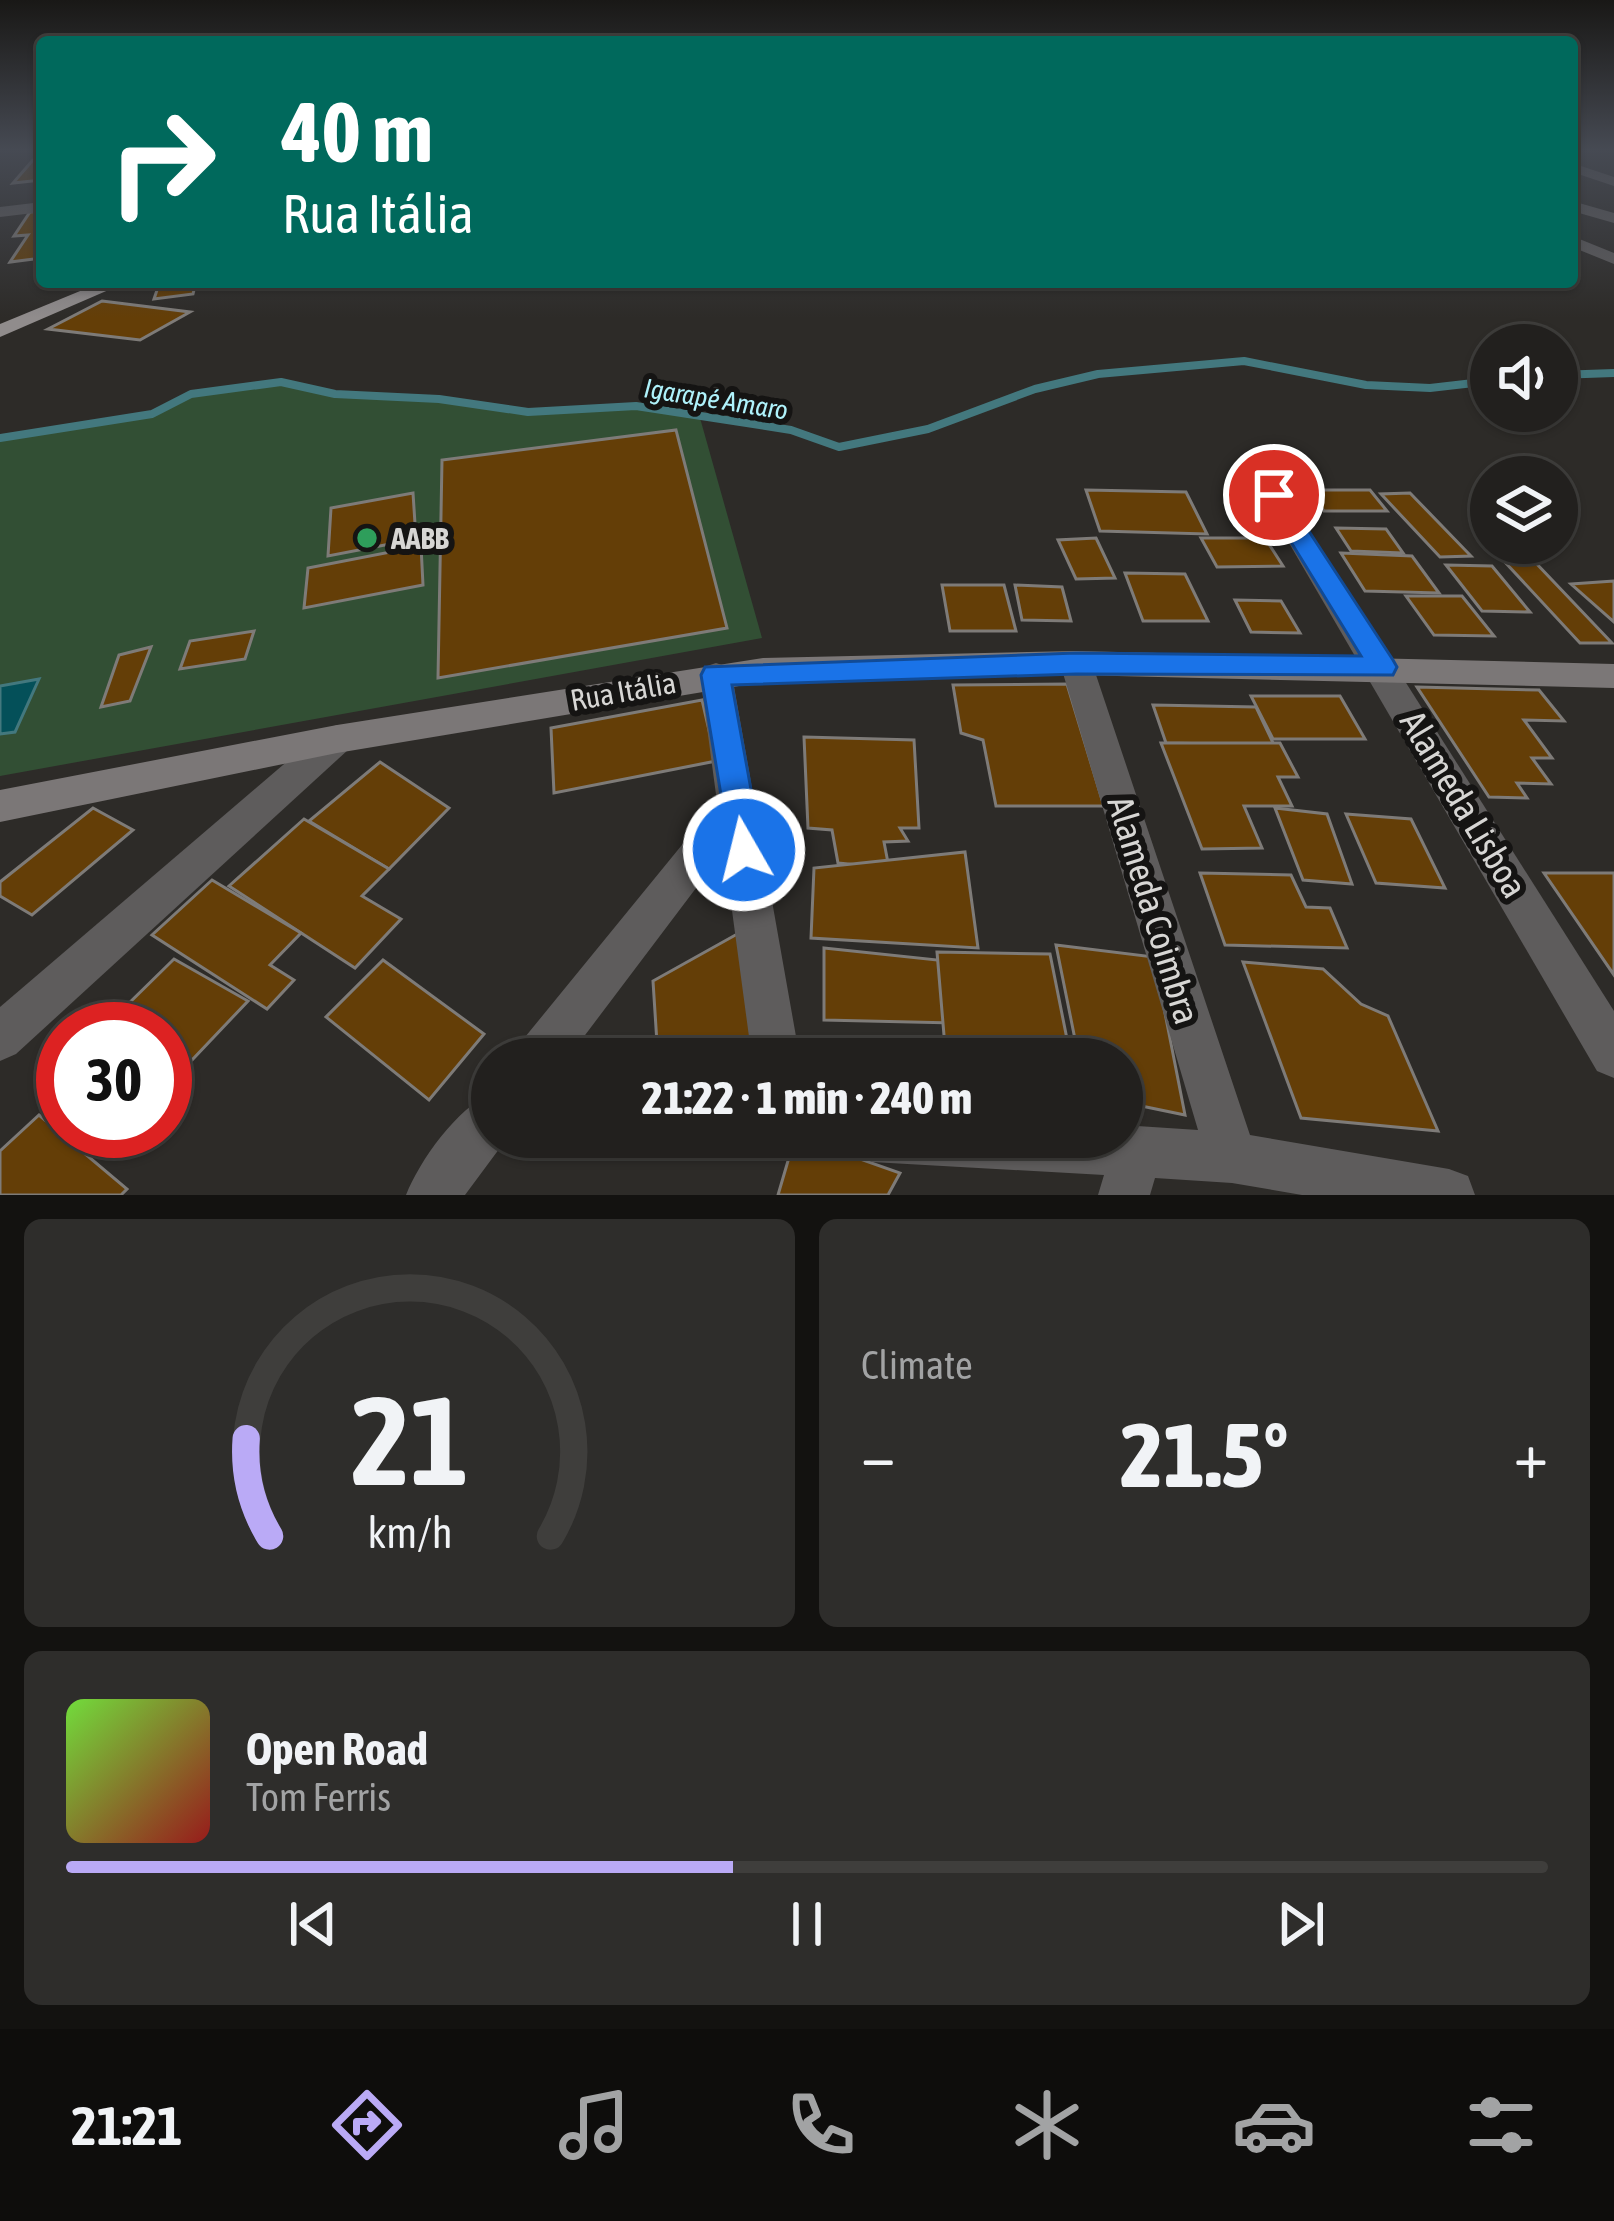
<!DOCTYPE html>
<html lang="en">
<head>
<meta charset="utf-8">
<style>
  :root { --surface:#22201e; --page:#2e2d2b; --text:#f1f3f6; --muted:#a2a3a4; --line:#3f3e3c; --accent:#baaaf6 }
  body { margin:0; font-family:"Asap Condensed",sans-serif; background:var(--page); color:var(--text); height:100vh; display:flex; flex-direction:column; font-size:45px; white-space:nowrap }
  * { box-sizing:border-box; margin:0 }
  p { font-size:39px; color:var(--muted) }
  .icon { flex:none; width:66px; height:66px; fill:none; stroke:currentColor; stroke-width:2; stroke-linecap:round; stroke-linejoin:round }
  .map { position:relative; height:1195px; overflow:hidden }
  .sheet { display:flex; flex-direction:column; gap:24px; padding:24px; background:#131210; flex:1 }
  .sheet>* { flex:none }
  .top-card { position:absolute; left:36px; top:36px; width:1542px; height:252px; border-radius:12px; box-shadow:0 3px 9px #0004,0 0 0 3px var(--line); background:#00695c; color:#fff; overflow:hidden }
  .controls { position:absolute; left:1470px; top:324px; display:grid; gap:24px }
  .controls a { display:grid; place-items:center; width:108px; height:108px; border-radius:50%; background:var(--surface); box-shadow:0 3px 9px #0004,0 0 0 3px var(--line); font-size:60px }
  .speed { position:absolute; left:36px; top:1002px; display:flex; gap:24px; font-size:60px; font-weight:700; text-align:center }
  .speed>* { display:grid; place-content:center; width:156px; height:156px; border-radius:50%; background:var(--surface); box-shadow:0 3px 9px #0004,0 0 0 3px var(--line); line-height:1 }
  .speed .limit { border:18px solid #d22; background:#fff; color:#111 }
  .pin { position:absolute; display:grid; place-items:center; width:102px; height:102px; color:#fff; margin:-51px; border:6px solid #fff; border-radius:50%; box-shadow:0 3px 12px #0007 }
  .me { position:absolute; width:132px; margin:-66px; rotate:352deg; stroke-linejoin:round; filter:drop-shadow(0 0 9px #0008) }
  .turn { display:flex; align-items:center; gap:42px; height:252px; padding:0 48px; font-size:54px }
  .turn .icon { width:156px; height:156px; stroke-width:2.5 }
  .turn b { display:block; font-size:84px; line-height:102px }
  .big { font-size:90px; font-weight:800; line-height:1.1 }
  .sheet .card { flex:1; display:flex; flex-direction:column; justify-content:center; gap:18px; min-width:0; padding:0 42px; border-radius:18px; background:var(--page) }
  .sheet .dial { align-items:center; gap:0 }
  .dial svg { height:312px; overflow:visible; fill:none; stroke:var(--line); stroke-width:7; stroke-linecap:round; text-anchor:middle }
  .dial text { fill:var(--text); stroke:none }
  .song { display:flex; align-items:center; gap:36px }
  .cover { width:144px; height:144px; border-radius:18px; background:linear-gradient(135deg,hsl(100 70% 55%),hsl(0 70% 35%)) }
  .played { height:12px; border-radius:6px; background:linear-gradient(90deg,var(--accent) 45%,var(--line) 45%) }
  .keys { display:flex; justify-content:space-around; direction:ltr }
  .heat { display:flex; justify-content:space-between; align-items:center; font-size:66px; direction:ltr }
  .sheet .tiles { flex:1; display:grid; gap:24px; grid-template-columns:1fr 1fr }
  .card:last-child { grid-column:span 2 }
  .trip { position:absolute; left:471px; top:1038px; width:672px; height:120px; border-radius:60px; background:var(--surface); box-shadow:0 3px 9px #0004,0 0 0 3px var(--line); font-weight:800; line-height:120px; text-align:center }
  .menu { display:flex; height:192px; justify-content:space-around; align-items:center; background:#0e0d0c; color:var(--muted) }
  .menu .icon { width:84px; height:84px }
  .menu .on { color:var(--accent) }
  .menu b { font-size:54px; color:var(--text) }
  .map>svg:first-child { display:block }
  .green { fill:#324f34 }
  .water { fill:#045059; stroke:#43787e; stroke-width:3 }
  .lines { fill:none; stroke-linecap:round; stroke-linejoin:round }
  .stream { stroke:#43787e; stroke-width:8 }
  .building { fill:#643e07; stroke:#7e7b78; stroke-width:3 }
  .street { fill:#5e5c5c; fill-rule:evenodd }
  .secondary { fill:#7b7777; fill-rule:evenodd }
  .primary { fill:#908c8c; fill-rule:evenodd }
  .route { fill:#1a73e8; stroke:#114b97; stroke-width:3 }
  .leisure-dot { fill:#2e9e5b; stroke:#151413; stroke-width:4.5 }
  .labels { text-anchor:middle; dominant-baseline:central; stroke-width:12; stroke-linejoin:round; paint-order:stroke }
  .far-water-label { font-size:27px; font-style:italic; fill:#aff2fb; stroke:#151413 }
  .poi-label { font-size:30px; font-weight:bold; fill:#d7d6d4; stroke:#151413; text-anchor:start }
  .street-label { font-size:30px; fill:#d7d6d4; stroke:#151413 }
  .near-street-label { font-size:36px; fill:#d7d6d4; stroke:#151413 }
</style>
</head>
<body>
<div class="map">
<svg width="1614" height="1195" viewBox="0 0 1614 1195">
  <rect width="100%" height="100%" fill="#2d2b28"/>
  <polygon class="green" points="281,382 335,394 439,399 528,412 636,406 700,418 762,638 0,776 0,438 152,414 191,394"/>
  <polygon class="water" points="39,679 15,732 0,734 0,686"/>
  <g class="lines">
    <g class="stream">
      <polyline points="1557,375 1614,373"/>
      <polyline points="0,438 152,414 191,394 281,382 335,394 439,399 528,412 636,406 791,430 839,447 928,429 1035,389 1098,374 1244,361 1366,385 1430,388 1491,381"/>
    </g>
  </g>
  <g class="building">
    <polygon points="42,159 42,180 13,183 33,160"/>
    <polygon points="42,211 42,258 10,262 28,235 14,236 30,212"/>
    <polygon points="196,282 193,294 154,299 158,287"/>
    <polygon points="102,301 190,312 140,340 48,329"/>
    <polygon points="676,430 727,628 438,678 442,460"/>
    <polygon points="1086,490 1186,492 1207,534 1100,531"/>
    <polygon points="1309,490 1370,490 1387,511 1324,511"/>
    <polygon points="413,493 416,539 328,556 331,508"/>
    <polygon points="1410,493 1471,556 1440,557 1381,494"/>
    <polygon points="1336,528 1386,529 1403,553 1351,551"/>
    <polygon points="1096,538 1115,578 1076,579 1058,540"/>
    <polygon points="1201,538 1265,538 1283,566 1217,567"/>
    <polygon points="421,546 423,585 304,608 308,568"/>
    <polygon points="1341,553 1412,556 1439,593 1365,591"/>
    <polygon points="1503,560 1533,560 1612,643 1580,643"/>
    <polygon points="1446,565 1492,566 1530,612 1482,611"/>
    <polygon points="1125,573 1185,574 1208,621 1143,621"/>
    <polygon points="1614,581 1614,622 1571,584"/>
    <polygon points="942,585 1004,585 1016,631 950,631"/>
    <polygon points="1015,585 1062,587 1071,621 1022,620"/>
    <polygon points="1406,596 1462,596 1494,636 1434,635"/>
    <polygon points="1235,600 1281,601 1300,633 1251,632"/>
    <polygon points="254,631 245,659 180,669 190,641"/>
    <polygon points="151,647 130,701 101,707 119,655"/>
    <polygon points="1067,684 1104,806 996,806 983,740 961,733 953,685"/>
    <polygon points="1417,687 1539,690 1564,721 1524,720 1552,758 1532,758 1551,784 1517,783 1527,798 1489,797"/>
    <polygon points="1251,696 1340,696 1365,739 1273,739"/>
    <polygon points="702,700 716,761 554,793 551,728"/>
    <polygon points="1153,705 1256,707 1274,745 1166,743"/>
    <polygon points="804,737 914,740 919,828 900,828 908,841 884,842 889,868 838,863 832,830 808,828"/>
    <polygon points="1161,743 1280,743 1298,777 1278,777 1292,806 1244,806 1262,848 1202,849"/>
    <polygon points="380,762 449,808 389,869 309,821"/>
    <polygon points="93,808 133,830 32,915 0,896 0,882"/>
    <polygon points="1275,808 1327,814 1352,884 1303,880"/>
    <polygon points="1346,814 1411,819 1445,888 1376,883"/>
    <polygon points="304,819 389,869 362,896 401,919 355,968 229,886"/>
    <polygon points="965,852 978,948 811,938 814,868"/>
    <polygon points="1200,873 1291,875 1306,907 1330,908 1347,948 1225,945"/>
    <polygon points="1544,873 1614,873 1614,975"/>
    <polygon points="212,880 301,933 270,965 294,980 267,1009 152,935"/>
    <polygon points="739,933 758,1059 658,1059 653,981"/>
    <polygon points="1056,945 1154,957 1185,1115 1122,1102 1122,1059 1079,1059"/>
    <polygon points="824,948 947,961 954,1023 824,1020"/>
    <polygon points="937,952 1050,954 1071,1059 946,1059"/>
    <polygon points="174,959 248,1001 192,1060 165,1042 165,1029 144,1029 118,1014"/>
    <polygon points="383,960 484,1034 429,1100 326,1017"/>
    <polygon points="1243,962 1323,969 1361,1004 1388,1016 1438,1131 1301,1118"/>
    <polygon points="608,1042 635,1059 597,1059"/>
    <polygon points="39,1115 127,1189 121,1195 0,1195 0,1151"/>
    <polygon points="795,1137 798,1137 900,1173 888,1195 778,1195"/>
  </g>
  <g class="lines">
    <g class="street">
      <polygon points="1572,163 1614,177 1614,186 1572,172"/>
      <polygon points="1572,201 1614,213 1614,223 1572,211"/>
      <polygon points="42,202 42,212 0,217 0,207"/>
      <polygon points="1572,236 1614,253 1614,264 1572,247"/>
      <polygon points="1274,487 1287,495 1614,1011 1614,1078 1597,1071 1261,495"/>
      <polygon points="1076,651 1087,655 1092,663 1250,1135 1449,1169 1468,1176 1475,1195 1302,1195 1232,1183 1155,1178 1150,1195 1098,1195 1104,1175 872,1162 854,1155 847,1137 1122,1137 1122,1125 1198,1130 1060,663 1065,655"/>
      <polygon points="716,663 728,667 732,675 800,1059 752,1059 724,851 567,1059 514,1059 521,1042 717,802 700,675 704,667"/>
      <polygon points="337,725 349,729 355,739 349,749 16,1054 0,1061 0,1007 325,729"/>
      <path d="M492,1093V1137H508L465,1195H406C420,1160 457,1108 492,1093Z"/>
    </g>
    <polygon class="secondary" points="1076,651 1614,664 1614,688 1076,675 763,682 337,753 0,822 0,790 337,725 763,658"/>
    <polygon class="primary" points="102,282 127,282 0,337 0,324"/>
  </g>
  <linearGradient id="sky" x2="0" y2="1"><stop stop-color="#191816"/><stop offset="0.47" stop-color="#464a53"/><stop offset="1" stop-color="#464a53" stop-opacity="0"/></linearGradient>
  <rect width="1614" height="318" fill="url(#sky)"/>
  <polygon class="route" points="1274,488 1282,490 1393,660 1397,667 1393,675 1076,674 732,685 762,850 757,861 744,865 732,861 701,675 705,667 1076,653 1361,656 1262,495"/>
  <circle class="leisure-dot" cx="367" cy="538" r="12"/>
  <g class="labels">
    <g class="far-water-label">
      <text transform="translate(716 399) rotate(9)">Igarapé Amaro</text>
    </g>
    <g class="poi-label">
      <text x="391" y="538">AABB</text>
    </g>
    <g class="street-label">
      <text transform="translate(623 691) rotate(-10)">Rua Itália</text>
    </g>
    <g class="near-street-label">
      <text transform="translate(1464 804) rotate(59)">Alameda Lisboa</text>
      <text transform="translate(1154 910) rotate(73)">Alameda Coimbra</text>
    </g>
  </g>
</svg>
<div class="controls">
<a><svg class="icon" aria-label="sound" viewBox="0 0 24 24"><path d="M4 9h4l5-4v14l-5-4H4zM17 9q2 3 0 6"/></svg></a>
<a><svg class="icon" aria-label="layers" viewBox="0 0 24 24"><path d="M12 4l9 5-9 5-9-5zM3 14l9 5 9-5"/></svg></a>
</div>
<div class="speed"><div class="limit">30</div></div>
<div class="pin" style="left:1274px;top:495px;background:#d93025"><svg class="icon" aria-label="arrive" viewBox="0 0 24 24"><path d="M6 21V4h12l-3 4 3 4H6"/></svg></div>
<svg class="me" style="left:744px;top:850px" viewBox="-20 -20 40 40"><circle r="17" fill="#1a73e8" stroke="#fff" stroke-width="3"/><path d="M0-11L8 9 0 5-8 9z" fill="#fff"/></svg>
<div class="trip">21:22 · 1 min · 240 m</div>
<div class="top-card">
<div class="turn"><svg class="icon" aria-label="right" viewBox="0 0 24 24"><path d="M7 20v-9h11M14 6l5 5-5 5"/></svg><div><b>40 m</b>Rua Itália</div></div>
</div>
</div>
<section class="sheet">
<div class="tiles">
<div class="card dial"><svg viewBox="0 0 100 80">
<path d="M14 69A42 42 0 1 1 86 69"/>
<path d="M14 69A42 42 0 0 1 8 44" stroke="#baaaf6"/>
<text x="50" y="56" font-size="32" font-weight="700">21</text>
<text x="50" y="72" font-size="11">km/h</text>
</svg></div>
<div class="card"><p>Climate</p>
<div class="heat"><a>−</a><b class="big">21.5°</b><a>+</a></div>
</div>
<div class="card">
<div class="song"><i class="cover"></i><div><b>Open Road</b><p>Tom Ferris</p></div></div>
<div class="played"></div>
<div class="keys"><svg class="icon" aria-label="previous" viewBox="0 0 24 24"><path d="M18 5L8 12l10 7zM5 5v14"/></svg><svg class="icon" aria-label="pause" viewBox="0 0 24 24"><path d="M8 5v14M16 5v14"/></svg><svg class="icon" aria-label="next" viewBox="0 0 24 24"><path d="M6 5l10 7-10 7zM19 5v14"/></svg></div>
</div>
</div>
</section>
<nav class="menu">
<b>21:21</b>
<svg class="icon on" aria-label="directions" viewBox="0 0 24 24"><path d="M12 3l9 9-9 9-9-9zM9 14v-3h6M13 9l2 2-2 2"/></svg>
<svg class="icon" aria-label="music" viewBox="0 0 24 24"><path d="M9 18V5l10-2v13"/><circle cx="6" cy="18" r="3"/><circle cx="16" cy="16" r="3"/></svg>
<svg class="icon" aria-label="phone" viewBox="0 0 24 24"><path d="M5 4h4l2 5-3 2q2 4 5 5l2-3 5 2v4C11 20 4 13 5 4z"/></svg>
<svg class="icon" aria-label="climate" viewBox="0 0 24 24"><path d="M12 3v18M4 7l16 10M4 17L20 7"/></svg>
<svg class="icon" aria-label="car" viewBox="0 0 24 24"><path d="M5 17H2v-5l4-1 3-4h7l3 4 3 1v5h-3M9 17h6M6 11h13"/><circle cx="7" cy="17" r="2"/><circle cx="17" cy="17" r="2"/></svg>
<svg class="icon" aria-label="filters" viewBox="0 0 24 24"><path d="M4 7h16M4 17h16"/><circle cx="9" cy="7" r="2"/><circle cx="15" cy="17" r="2"/></svg>
</nav>
</body>
</html>
